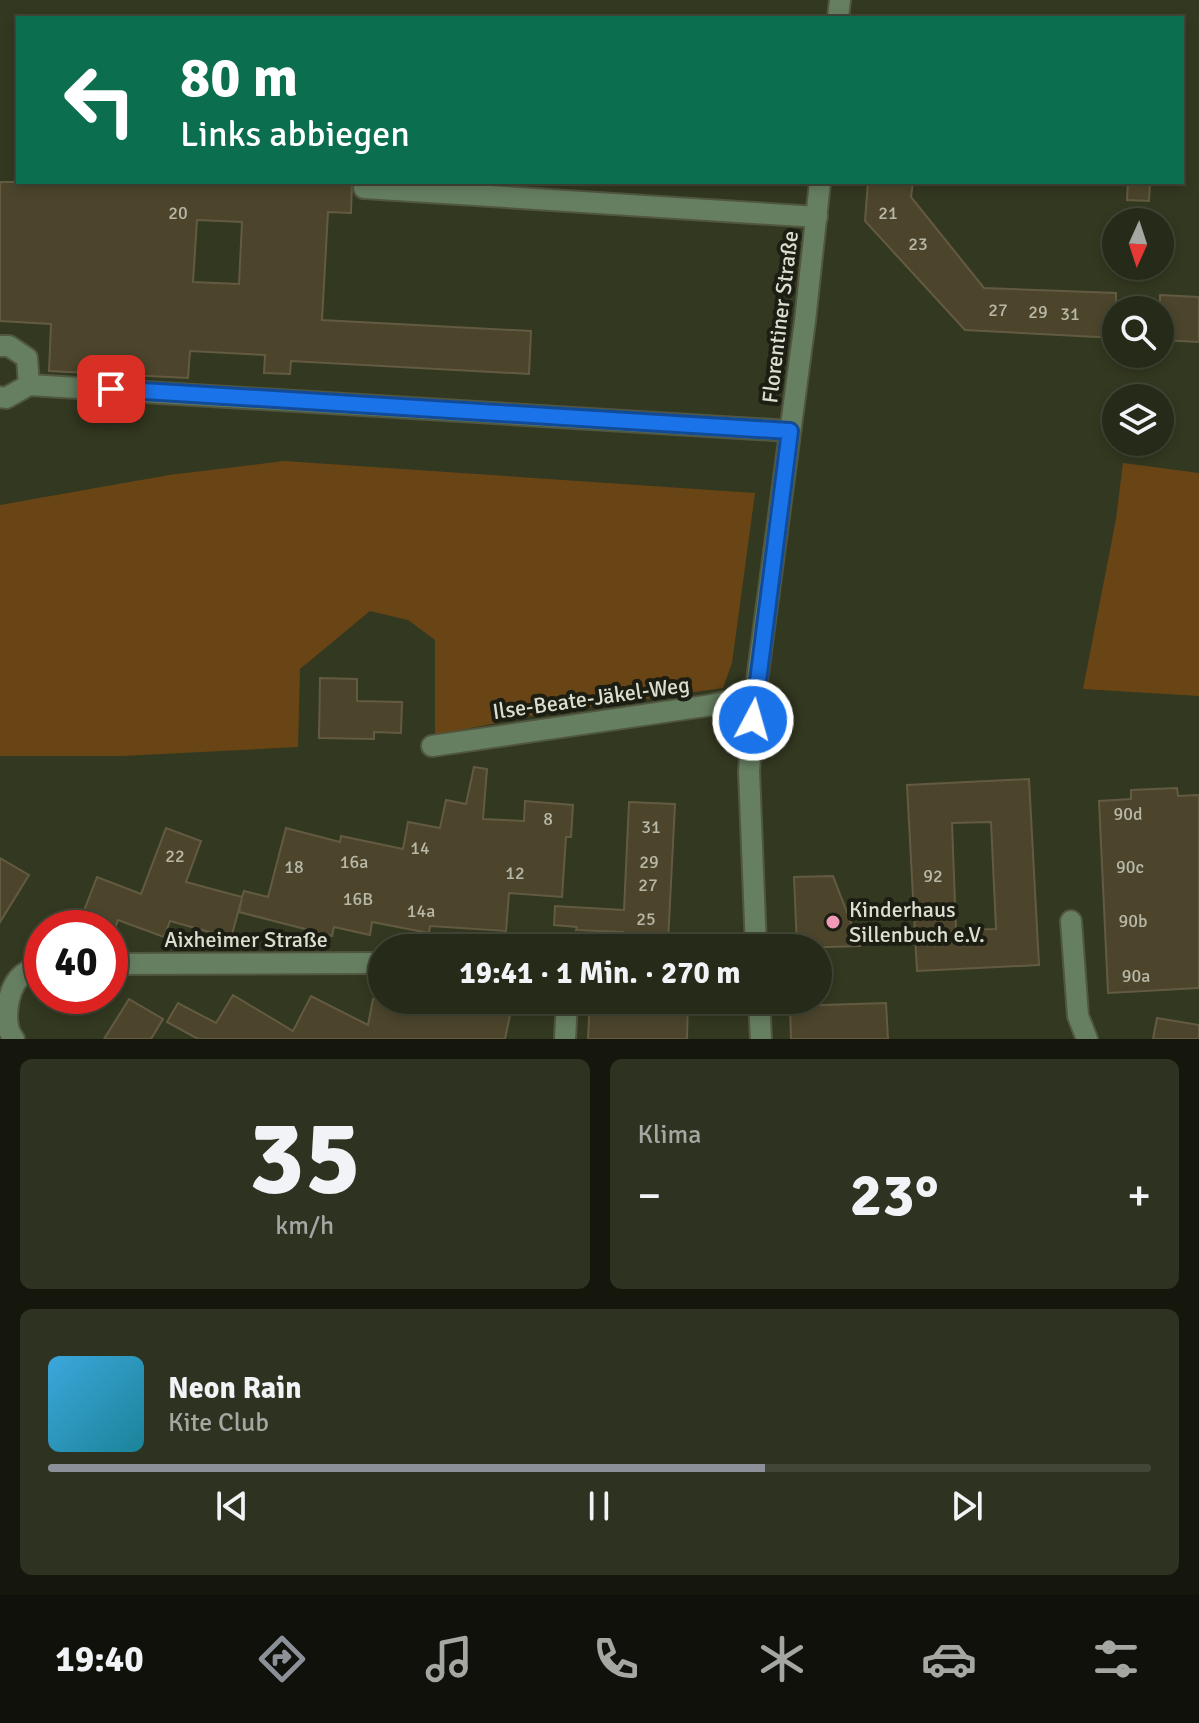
<!DOCTYPE html>
<html lang="de">
<head>
<meta charset="utf-8">
<style>
  :root { --surface:#262a18; --page:#2e3221; --text:#f1f3f6; --muted:#a4a7a2; --line:#424637; --accent:#8c9099 }
  body { margin:0; font-family:Signika,sans-serif; background:var(--page); color:var(--text); height:100vh; display:flex; flex-direction:column; font-size:30px; white-space:nowrap }
  * { box-sizing:border-box; margin:0 }
  p { font-size:26px; color:var(--muted) }
  .icon { flex:none; width:44px; height:44px; fill:none; stroke:currentColor; stroke-width:2; stroke-linecap:round; stroke-linejoin:round }
  .map { position:relative; height:1039px; overflow:hidden }
  .panel { display:flex; flex-direction:column; gap:20px; padding:20px; background:#15170d; flex:1 }
  .panel>* { flex:none }
  .guide { position:absolute; left:16px; top:16px; width:1168px; height:168px; border-radius:0px; box-shadow:0 4px 12px #0003,0 0 0 2px var(--line); background:#0b6e4f; color:#fff; overflow:hidden }
  .needle { width:52px; rotate:183deg }
  .tools { position:absolute; left:1102px; top:208px; display:grid; gap:16px }
  .tools a { display:grid; place-items:center; width:72px; height:72px; border-radius:50%; background:var(--surface); box-shadow:0 4px 12px #0003,0 0 0 2px var(--line); font-size:40px }
  .speed { position:absolute; left:24px; top:910px; display:flex; gap:16px; font-size:40px; font-weight:700; text-align:center }
  .speed>* { display:grid; place-content:center; width:104px; height:104px; border-radius:50%; background:var(--surface); box-shadow:0 4px 12px #0003,0 0 0 2px var(--line); line-height:1 }
  .speed .limit { border:12px solid #d22; background:#fff; color:#111 }
  .pin { position:absolute; display:grid; place-items:center; width:68px; height:68px; color:#fff; margin:-34px; border-radius:16px; box-shadow:0 4px 12px #0006 }
  .me { position:absolute; width:88px; margin:-44px; rotate:6deg; stroke-linejoin:round; filter:drop-shadow(0 0 6px #0008) }
  .turn { display:flex; align-items:center; gap:28px; height:168px; padding:0 32px; font-size:36px }
  .turn .icon { width:104px; height:104px; stroke-width:2.5 }
  .turn b { display:block; font-size:56px; line-height:68px }
  .big { font-size:60px; font-weight:800; line-height:1.1 }
  .panel .tile { flex:1; display:flex; flex-direction:column; justify-content:center; gap:12px; min-width:0; padding:0 28px; border-radius:12px; background:var(--page) }
  .panel .dial { align-items:center; gap:0 }
  .dial b { font-size:104px; line-height:1 }
  .song { display:flex; align-items:center; gap:24px }
  .cover { width:96px; height:96px; border-radius:12px; background:linear-gradient(135deg,hsl(200 70% 55%),hsl(190 70% 35%)) }
  .played { height:8px; border-radius:4px; background:linear-gradient(90deg,var(--accent) 65%,var(--line) 65%) }
  .keys { display:flex; justify-content:space-around; direction:ltr }
  .heat { display:flex; justify-content:space-between; align-items:center; font-size:44px; direction:ltr }
  .panel .tiles { flex:1; display:grid; gap:20px; grid-template-columns:1fr 1fr }
  .tile:last-child { grid-column:span 2 }
  .trip { position:absolute; left:368px; top:934px; width:464px; height:80px; border-radius:40px; background:var(--surface); box-shadow:0 4px 12px #0003,0 0 0 2px var(--line); font-weight:800; line-height:80px; text-align:center }
  .tab-bar { display:flex; height:128px; justify-content:space-around; align-items:center; background:#0f110a; color:var(--muted) }
  .tab-bar .icon { width:56px; height:56px }
  .tab-bar .active { color:var(--accent) }
  .tab-bar b { font-size:36px; color:var(--text) }
  .map>svg:first-child { display:block }
  .green { fill:#694516 }
  .building { fill:#4c452c; stroke:#635b41; stroke-width:2; fill-rule:evenodd }
  .lines { fill:none; stroke-linecap:round; stroke-linejoin:round }
  .minor-casing { stroke:#515640; stroke-width:24 }
  .minor { stroke:#667f61; stroke-width:20 }
  .route-casing { stroke:#114b97; stroke-width:20 }
  .route { stroke:#1a73e8; stroke-width:14 }
  .poi-dot { fill:#f09ab7; stroke:#1c1e13; stroke-width:3 }
  .labels { text-anchor:middle; dominant-baseline:central; stroke-width:8; stroke-linejoin:round; paint-order:stroke }
  .number-label { font-size:18px; fill:#b8b8a7 }
  .street-label { font-size:22px; fill:#dcdfd0; stroke:#1c1e13 }
  .poi-label { font-size:22px; fill:#dcdfd0; stroke:#1c1e13; text-anchor:start }
</style>
</head>
<body>
<div class="map">
<svg width="1199" height="1039" viewBox="0 0 1199 1039">
  <rect width="100%" height="100%" fill="#333820"/>
  <g class="green">
    <polygon points="284,461 755,493 732,663 723,688 546,713 435,735 435,640 408,620 370,611 300,669 298,747 121,756 0,756 0,505 169,475"/>
    <polygon points="1123,463 1199,473 1199,696 1083,689 1116,519"/>
  </g>
  <g class="building">
    <path d="M0,182H352L351,213L328,212L322,320L531,331L529,374L291,361L290,374L264,373L265,355L190,351L188,378L49,371L51,324L0,321ZM197,220L242,222L239,284L193,282Z"/>
    <polygon points="868,182 913,182 911,197 984,288 1116,293 1116,338 965,330 865,221"/>
    <polygon points="1128,182 1150,182 1149,201 1127,200"/>
    <polygon points="1160,295 1199,297 1199,342 1160,340"/>
    <polygon points="320,678 357,679 357,701 402,702 401,733 374,732 374,739 319,738"/>
    <polygon points="474,767 487,769 483,819 524,821 525,801 573,805 571,837 566,837 562,897 509,893 506,931 430,926 429,933 372,922 370,935 334,927 332,936 239,912 242,898 231,938 170,921 164,937 118,920 113,934 110,928 97,928 80,921 97,877 141,894 166,828 201,841 186,882 242,897 244,891 268,897 286,828 340,842 341,836 403,849 408,822 440,828 446,800 466,804"/>
    <path d="M1029,779L1039,965L917,971L907,785ZM991,822L996,929L956,930L952,823Z"/>
    <polygon points="1177,788 1178,796 1199,795 1199,988 1108,993 1099,801 1131,799 1131,790"/>
    <polygon points="629,802 675,804 668,942 623,939 623,932 576,930 577,927 554,925 555,906 624,910"/>
    <polygon points="0,858 29,875 0,922"/>
    <polygon points="833,876 860,946 797,948 794,877"/>
    <polygon points="233,995 293,1031 311,996 368,1025 373,999 408,1005 409,1001 472,1012 473,1008 510,1015 505,1039 198,1039 167,1022 178,1003 216,1023"/>
    <polygon points="129,999 163,1019 151,1039 104,1039"/>
    <polygon points="590,1000 688,1000 687,1039 588,1039"/>
    <polygon points="886,1003 888,1039 791,1039 790,1006"/>
    <polygon points="1157,1018 1199,1025 1199,1039 1153,1039"/>
  </g>
  <g class="lines">
    <g class="minor-casing">
      <g id="minor">
        <polyline points="838,18 840,0"/>
        <polyline points="364,188 817,217"/>
        <polyline points="0,346 9,346 27,358 29,385"/>
        <polyline points="0,397 6,398 29,385 790,431"/>
        <polyline points="432,746 712,705 755,695"/>
        <polyline points="1071,921 1078,1016 1087,1039"/>
        <polyline points="756,948 749,771 755,695 805,321 820,182"/>
        <polyline points="110,964 382,963"/>
        <polyline points="759,1000 761,1039"/>
        <path d="M14,1039C2,1025 7,992 19,978C25,971 33,969 42,966"/>
        <polyline points="565,1039 567,1000"/>
      </g>
    </g>
    <use href="#minor" class="minor"/>
  </g>
  <g class="lines">
    <g class="route-casing">
      <polyline id="route" points="111,389 790,431 753,720"/>
    </g>
    <use href="#route" class="route"/>
  </g>
  <circle class="poi-dot" cx="833" cy="922" r="8"/>
  <g class="labels">
    <g class="number-label">
      <text x="178" y="213">20</text>
      <text x="888" y="213">21</text>
      <text x="918" y="244">23</text>
      <text x="998" y="310">27</text>
      <text x="1038" y="312">29</text>
      <text x="1070" y="314">31</text>
      <text x="1128" y="814">90d</text>
      <text x="548" y="819">8</text>
      <text x="651" y="827">31</text>
      <text x="420" y="848">14</text>
      <text x="175" y="856">22</text>
      <text x="354" y="862">16a</text>
      <text x="649" y="862">29</text>
      <text x="294" y="867">18</text>
      <text x="1130" y="867">90c</text>
      <text x="515" y="873">12</text>
      <text x="933" y="876">92</text>
      <text x="648" y="885">27</text>
      <text x="358" y="899">16B</text>
      <text x="421" y="911">14a</text>
      <text x="646" y="919">25</text>
      <text x="1133" y="921">90b</text>
      <text x="1136" y="976">90a</text>
    </g>
    <g class="street-label">
      <text transform="translate(780 317) rotate(-83)">Florentiner Straße</text>
      <text transform="translate(591 698) rotate(-8)">Ilse-Beate-Jäkel-Weg</text>
      <text x="246" y="939">Aixheimer Straße</text>
    </g>
    <g class="poi-label">
      <text x="849" y="909">Kinderhaus<tspan x="849" dy="25">Sillenbuch e.V.</tspan></text>
    </g>
  </g>
</svg>
<div class="tools">
<a><svg class="needle" viewBox="-14 -14 28 28"><path d="M0-13l5 13h-10z" fill="#e53935"/><path d="M0 13l5-13h-10z" fill="#a4a7a2"/></svg></a>
<a><svg class="icon" aria-label="search" viewBox="0 0 24 24"><circle cx="10" cy="10" r="6"/><path d="M15 15l6 6"/></svg></a>
<a><svg class="icon" aria-label="layers" viewBox="0 0 24 24"><path d="M12 4l9 5-9 5-9-5zM3 14l9 5 9-5"/></svg></a>
</div>
<div class="speed"><div class="limit">40</div></div>
<div class="pin" style="left:111px;top:389px;background:#d93025"><svg class="icon" aria-label="arrive" viewBox="0 0 24 24"><path d="M6 21V4h12l-3 4 3 4H6"/></svg></div>
<svg class="me" style="left:753px;top:720px" viewBox="-20 -20 40 40"><circle r="17" fill="#1a73e8" stroke="#fff" stroke-width="3"/><path d="M0-11L8 9 0 5-8 9z" fill="#fff"/></svg>
<div class="trip">19:41 · 1 Min. · 270 m</div>
<div class="guide">
<div class="turn"><svg class="icon" aria-label="left" viewBox="0 0 24 24"><path d="M17 20v-9H6M10 6l-5 5 5 5"/></svg><div><b>80 m</b>Links abbiegen</div></div>
</div>
</div>
<section class="panel">
<div class="tiles">
<div class="tile dial"><b>35</b><p>km/h</p></div>
<div class="tile"><p>Klima</p>
<div class="heat"><a>−</a><b class="big">23°</b><a>+</a></div>
</div>
<div class="tile">
<div class="song"><i class="cover"></i><div><b>Neon Rain</b><p>Kite Club</p></div></div>
<div class="played"></div>
<div class="keys"><svg class="icon" aria-label="previous" viewBox="0 0 24 24"><path d="M18 5L8 12l10 7zM5 5v14"/></svg><svg class="icon" aria-label="pause" viewBox="0 0 24 24"><path d="M8 5v14M16 5v14"/></svg><svg class="icon" aria-label="next" viewBox="0 0 24 24"><path d="M6 5l10 7-10 7zM19 5v14"/></svg></div>
</div>
</div>
</section>
<nav class="tab-bar">
<b>19:40</b>
<svg class="icon active" aria-label="directions" viewBox="0 0 24 24"><path d="M12 3l9 9-9 9-9-9zM9 14v-3h6M13 9l2 2-2 2"/></svg>
<svg class="icon" aria-label="music" viewBox="0 0 24 24"><path d="M9 18V5l10-2v13"/><circle cx="6" cy="18" r="3"/><circle cx="16" cy="16" r="3"/></svg>
<svg class="icon" aria-label="phone" viewBox="0 0 24 24"><path d="M5 4h4l2 5-3 2q2 4 5 5l2-3 5 2v4C11 20 4 13 5 4z"/></svg>
<svg class="icon" aria-label="climate" viewBox="0 0 24 24"><path d="M12 3v18M4 7l16 10M4 17L20 7"/></svg>
<svg class="icon" aria-label="car" viewBox="0 0 24 24"><path d="M5 17H2v-5l4-1 3-4h7l3 4 3 1v5h-3M9 17h6M6 11h13"/><circle cx="7" cy="17" r="2"/><circle cx="17" cy="17" r="2"/></svg>
<svg class="icon" aria-label="filters" viewBox="0 0 24 24"><path d="M4 7h16M4 17h16"/><circle cx="9" cy="7" r="2"/><circle cx="15" cy="17" r="2"/></svg>
</nav>
</body>
</html>
